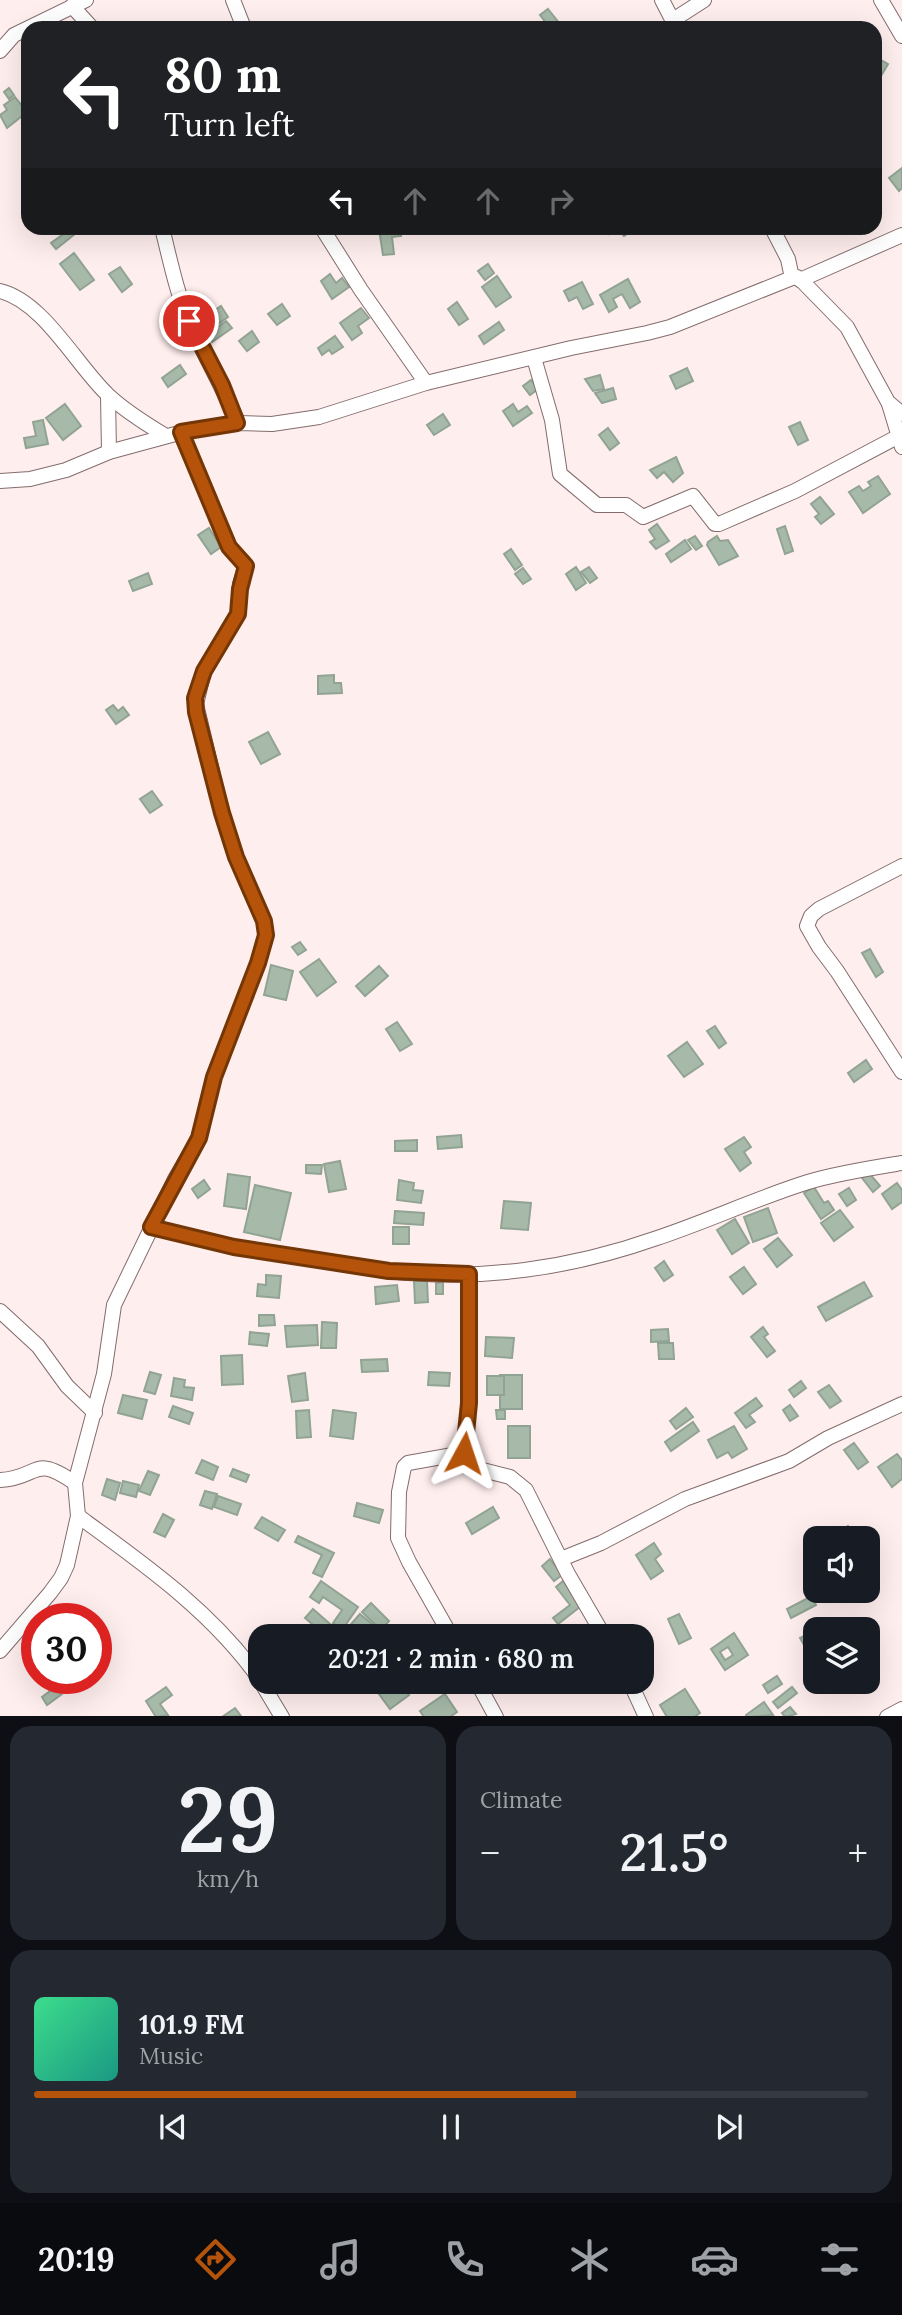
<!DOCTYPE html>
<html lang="en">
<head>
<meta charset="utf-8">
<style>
  :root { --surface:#171b24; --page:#242831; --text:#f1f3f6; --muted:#9ea1a6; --line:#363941; --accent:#b45309 }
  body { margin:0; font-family:Lora,serif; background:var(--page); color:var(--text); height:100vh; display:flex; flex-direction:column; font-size:26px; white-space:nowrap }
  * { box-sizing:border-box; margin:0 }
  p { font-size:23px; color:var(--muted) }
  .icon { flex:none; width:38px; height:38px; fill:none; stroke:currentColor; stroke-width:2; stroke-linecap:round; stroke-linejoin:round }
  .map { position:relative; height:1716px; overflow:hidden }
  .sheet { display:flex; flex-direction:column; gap:10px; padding:10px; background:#0d0f14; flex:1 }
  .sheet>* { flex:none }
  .top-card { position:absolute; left:21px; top:21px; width:861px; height:214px; border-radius:21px; box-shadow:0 7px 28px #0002; background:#202124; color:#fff; overflow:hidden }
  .controls { position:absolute; left:803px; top:1526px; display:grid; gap:14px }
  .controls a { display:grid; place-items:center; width:77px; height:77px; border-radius:14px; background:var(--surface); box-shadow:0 7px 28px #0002; font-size:35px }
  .speed { position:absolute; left:21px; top:1603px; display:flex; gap:14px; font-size:35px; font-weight:700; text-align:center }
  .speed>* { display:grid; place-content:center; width:91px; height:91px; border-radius:50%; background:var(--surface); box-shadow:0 7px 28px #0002; line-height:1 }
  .speed .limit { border:10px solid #d22; background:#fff; color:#111 }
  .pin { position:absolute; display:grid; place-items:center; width:60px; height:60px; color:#fff; margin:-30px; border:4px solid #fff; border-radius:50%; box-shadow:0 2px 7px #0007 }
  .me { position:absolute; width:77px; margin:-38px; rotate:5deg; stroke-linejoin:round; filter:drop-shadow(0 0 5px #0008) }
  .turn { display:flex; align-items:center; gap:24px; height:147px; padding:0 28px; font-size:32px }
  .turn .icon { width:91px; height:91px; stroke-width:2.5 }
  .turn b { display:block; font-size:49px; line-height:60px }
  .lanes { display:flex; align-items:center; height:66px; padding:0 28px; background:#0003; justify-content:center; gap:35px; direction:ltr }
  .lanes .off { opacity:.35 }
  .big { font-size:52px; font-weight:600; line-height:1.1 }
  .sheet .widget { flex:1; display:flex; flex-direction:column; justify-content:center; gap:10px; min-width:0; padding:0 24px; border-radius:21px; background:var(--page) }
  .sheet .dial { align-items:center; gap:0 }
  .dial b { font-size:91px; line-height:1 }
  .song { display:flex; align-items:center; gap:21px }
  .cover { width:84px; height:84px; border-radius:10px; background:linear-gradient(135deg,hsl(150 70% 55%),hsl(170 70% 35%)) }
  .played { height:7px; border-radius:4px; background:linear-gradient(90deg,var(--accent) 65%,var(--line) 65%) }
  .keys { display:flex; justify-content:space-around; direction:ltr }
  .heat { display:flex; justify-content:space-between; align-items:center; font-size:38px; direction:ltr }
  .sheet .tiles { flex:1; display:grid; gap:10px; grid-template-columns:1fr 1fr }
  .widget:last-child { grid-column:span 2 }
  .trip { position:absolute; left:248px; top:1624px; width:406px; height:70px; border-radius:21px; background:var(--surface); box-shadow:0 7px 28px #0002; font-weight:600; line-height:70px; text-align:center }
  .menu { display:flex; height:112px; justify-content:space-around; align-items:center; background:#090b0e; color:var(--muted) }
  .menu .icon { width:49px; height:49px }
  .menu .active { color:var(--accent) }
  .menu b { font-size:32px; color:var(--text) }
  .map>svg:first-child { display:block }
  .building { fill:#a7baa9; stroke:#91a393; stroke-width:2; fill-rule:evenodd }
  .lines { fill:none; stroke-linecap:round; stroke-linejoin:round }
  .minor-casing { stroke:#846c6c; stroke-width:16 }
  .minor { stroke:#fff; stroke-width:14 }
  .route-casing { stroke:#753606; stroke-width:18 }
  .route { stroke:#b45309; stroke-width:12 }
</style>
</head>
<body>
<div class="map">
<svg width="902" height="1717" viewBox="0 0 902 1717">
  <rect width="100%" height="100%" fill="#fee"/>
  <g class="building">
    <polygon points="548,9 560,24 555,28 550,28 540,15"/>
    <polygon points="881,60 888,64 875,86 875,69"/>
    <polygon points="9,88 14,95 9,99 4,92"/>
    <polygon points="15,97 27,112 7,128 0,115 7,110 4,105"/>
    <polygon points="902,168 902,188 899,191 889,178"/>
    <polygon points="56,228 69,228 75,234 56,249 51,243 62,235"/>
    <polygon points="399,228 401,236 392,237 394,254 383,255 379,229"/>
    <polygon points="605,228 627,228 630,232 624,236 617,228 609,234"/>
    <polygon points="74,253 94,280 80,290 60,264"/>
    <polygon points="488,264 494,273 485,280 478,271"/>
    <polygon points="120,267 132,284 122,292 109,274"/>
    <polygon points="330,274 336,283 342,278 349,287 332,299 321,281"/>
    <polygon points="497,276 511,297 496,307 482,287"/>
    <polygon points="628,279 640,302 630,308 622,294 613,299 617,307 609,312 600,295"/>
    <polygon points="582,282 593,304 583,309 577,297 569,301 564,291"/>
    <polygon points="457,302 468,319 459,325 448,309"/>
    <polygon points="282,304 290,316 277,325 268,314"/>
    <polygon points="221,306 228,317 208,331 201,320"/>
    <polygon points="361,308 369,318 358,326 362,333 352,340 340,323"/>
    <polygon points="226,321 232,328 212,342 207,335"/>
    <polygon points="499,322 504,330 484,344 479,336"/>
    <polygon points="252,331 259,342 247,351 239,341"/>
    <polygon points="335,336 343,347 332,354 329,350 322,355 318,348"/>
    <polygon points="180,365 186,374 168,387 162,378"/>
    <polygon points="687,368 693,381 676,389 670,376"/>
    <polygon points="600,375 604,389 593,391 585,379"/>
    <polygon points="531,380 538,389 530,395 523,386"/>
    <polygon points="613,388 616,399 602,403 595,393"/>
    <polygon points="65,404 81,426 63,440 46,418"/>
    <polygon points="513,404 518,412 527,406 532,413 513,426 503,411"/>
    <polygon points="443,414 450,425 434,435 427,425"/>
    <polygon points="43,420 48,444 26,448 24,438 36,436 33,422"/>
    <polygon points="800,422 808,440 798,445 789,427"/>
    <polygon points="608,428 619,443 610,450 599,435"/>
    <polygon points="676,457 683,473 673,482 664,472 657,478 650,470"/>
    <polygon points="878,476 890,494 863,513 849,492 859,486 863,491 871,486 868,482"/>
    <polygon points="820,497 834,514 821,524 815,517 819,514 811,504"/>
    <polygon points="657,524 669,541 656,549 650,542 655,539 649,530"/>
    <polygon points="785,526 793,551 785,554 777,529"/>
    <polygon points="209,528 221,547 211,554 198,535"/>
    <polygon points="695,536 702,546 696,550 688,540"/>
    <polygon points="717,536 720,541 728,540 738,556 719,565 707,545 708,542"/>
    <polygon points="685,540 691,549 671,562 666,554"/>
    <polygon points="511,549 522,565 515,570 504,554"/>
    <polygon points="576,567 586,583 576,590 566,574"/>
    <polygon points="589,567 597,578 590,583 581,572"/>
    <polygon points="523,568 531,579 523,584 515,574"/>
    <polygon points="148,573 152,584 133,591 129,581"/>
    <polygon points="334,675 334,683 341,683 342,693 318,694 318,676"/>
    <polygon points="113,705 118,711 123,707 129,715 116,724 106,710"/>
    <polygon points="268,732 280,754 261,764 249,742"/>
    <polygon points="152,791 162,805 150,813 140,799"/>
    <polygon points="300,942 306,950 298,955 292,947"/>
    <polygon points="870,949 883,972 876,977 862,953"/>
    <polygon points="319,959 336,982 317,996 300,972"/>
    <polygon points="271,965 293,971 286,1000 264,995"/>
    <polygon points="379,966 388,976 365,996 356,986"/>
    <polygon points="397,1022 412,1044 400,1051 386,1029"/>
    <polygon points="715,1026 726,1043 719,1048 707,1031"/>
    <polygon points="687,1042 703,1064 684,1077 668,1056"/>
    <polygon points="866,1060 872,1069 854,1082 848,1073"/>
    <polygon points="461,1135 462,1147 438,1149 437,1137"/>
    <polygon points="744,1137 751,1147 744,1152 751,1163 740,1171 725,1149"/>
    <polygon points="417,1140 417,1151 395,1151 395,1141"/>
    <polygon points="340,1161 346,1189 329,1192 324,1164"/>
    <polygon points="306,1165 322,1165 321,1174 306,1173"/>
    <polygon points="869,1173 880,1186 873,1192 862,1178"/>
    <polygon points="228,1174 250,1177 246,1209 224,1206"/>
    <polygon points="204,1180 210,1189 198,1198 192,1189"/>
    <polygon points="399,1180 414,1183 413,1190 423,1191 421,1203 397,1200"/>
    <polygon points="897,1183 902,1190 902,1202 892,1209 882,1194"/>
    <polygon points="255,1185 291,1193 280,1240 244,1232"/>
    <polygon points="814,1187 824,1203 828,1201 834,1210 821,1219 804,1193"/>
    <polygon points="849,1188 856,1200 847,1206 839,1194"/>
    <polygon points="504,1201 531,1203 528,1230 501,1228"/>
    <polygon points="768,1208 777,1233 753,1242 744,1217"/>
    <polygon points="840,1210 853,1227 834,1241 821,1223"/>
    <polygon points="395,1211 424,1213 423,1225 394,1223"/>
    <polygon points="735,1219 749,1243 732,1254 717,1230"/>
    <rect x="393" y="1227" width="16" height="17"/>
    <polygon points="778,1238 792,1255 777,1267 764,1249"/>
    <polygon points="664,1261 673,1275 664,1281 655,1268"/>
    <polygon points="744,1267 756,1284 743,1294 730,1277"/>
    <polygon points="266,1275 281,1276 279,1298 257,1296 258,1284 266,1285"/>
    <polygon points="427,1280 428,1302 415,1303 414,1281"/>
    <polygon points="443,1282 443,1294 436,1294 436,1283"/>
    <polygon points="864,1282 872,1296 826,1321 818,1307"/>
    <polygon points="397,1285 399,1301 376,1304 375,1287"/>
    <polygon points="259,1315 274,1315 275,1325 259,1326"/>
    <polygon points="322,1322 337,1323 336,1348 321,1348"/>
    <polygon points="317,1325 318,1345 287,1347 285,1326"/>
    <polygon points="763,1327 768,1334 764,1337 775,1351 767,1357 751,1337"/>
    <polygon points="668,1329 669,1341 651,1342 651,1330"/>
    <polygon points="250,1332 269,1334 267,1346 249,1344"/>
    <polygon points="486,1337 514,1338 512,1358 485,1356"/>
    <polygon points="658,1343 673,1343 674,1359 659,1359"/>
    <polygon points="242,1355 243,1384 222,1385 221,1356"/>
    <polygon points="387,1359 388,1371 362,1372 361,1360"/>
    <polygon points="150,1372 161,1375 155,1394 144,1391"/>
    <polygon points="429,1372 450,1373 449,1386 428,1385"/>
    <polygon points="305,1373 308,1400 292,1402 288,1376"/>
    <rect x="500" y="1375" width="22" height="34"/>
    <rect x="487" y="1376" width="17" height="19"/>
    <polygon points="174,1378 185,1380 184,1387 194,1388 192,1400 171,1396"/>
    <polygon points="801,1381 806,1388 794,1397 789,1390"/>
    <polygon points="829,1385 841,1401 830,1408 818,1392"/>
    <polygon points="123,1395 147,1400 142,1419 118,1413"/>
    <polygon points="756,1398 762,1406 749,1415 755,1422 746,1428 735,1413"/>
    <polygon points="790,1405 798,1416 790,1421 783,1410"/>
    <polygon points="173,1406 193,1413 189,1424 169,1417"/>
    <polygon points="686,1408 693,1417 676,1429 670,1421"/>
    <polygon points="309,1410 311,1437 297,1438 296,1411"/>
    <polygon points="333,1410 356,1413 353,1439 330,1436"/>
    <polygon points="496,1410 505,1410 505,1419 497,1419"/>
    <polygon points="693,1422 699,1431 671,1451 665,1442"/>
    <rect x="508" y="1426" width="22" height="32"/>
    <polygon points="734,1426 747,1449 732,1458 728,1452 717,1458 708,1440"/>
    <polygon points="854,1443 868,1462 858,1469 844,1450"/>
    <polygon points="897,1454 902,1460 902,1479 892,1487 878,1467"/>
    <polygon points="202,1460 218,1467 213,1480 196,1473"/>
    <polygon points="233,1469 249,1475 246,1482 230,1476"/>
    <polygon points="148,1471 159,1475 150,1495 139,1491"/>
    <polygon points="107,1479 120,1483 115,1500 102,1495"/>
    <polygon points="123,1481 139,1485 136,1497 120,1493"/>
    <polygon points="205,1491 217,1494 212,1509 200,1505"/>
    <polygon points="218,1496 241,1504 237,1515 214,1507"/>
    <polygon points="357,1503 383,1510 379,1523 354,1516"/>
    <polygon points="493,1507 499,1518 472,1534 466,1523"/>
    <polygon points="163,1514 174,1520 165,1537 154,1532"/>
    <polygon points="262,1517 285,1530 278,1541 255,1528"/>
    <polygon points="848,1526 857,1538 840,1538 837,1534"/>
    <polygon points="298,1536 334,1553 322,1577 313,1573 322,1555 295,1542"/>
    <polygon points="654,1543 661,1554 655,1559 663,1571 651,1579 636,1555"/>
    <polygon points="550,1559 562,1575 554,1581 542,1566"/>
    <polygon points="321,1581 358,1607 342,1630 333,1623 342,1610 323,1597 319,1603 310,1597"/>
    <polygon points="563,1581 581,1606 558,1624 553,1618 570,1605 556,1587"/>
    <polygon points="812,1596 816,1605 791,1618 787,1609"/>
    <polygon points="371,1603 389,1621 381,1630 362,1612"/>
    <polygon points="313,1609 337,1630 332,1636 326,1636 305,1618"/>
    <polygon points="360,1614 378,1629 371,1636 351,1636 345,1631"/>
    <polygon points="679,1614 691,1638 679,1644 668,1619"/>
    <polygon points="816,1630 816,1641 805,1647 800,1638"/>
    <path d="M734,1633L748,1655L725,1670L711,1649ZM728,1647L733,1655L725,1660L720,1652Z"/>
    <polygon points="816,1663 816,1676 814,1677 808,1668"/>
    <polygon points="777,1676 782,1684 768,1693 763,1685"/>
    <polygon points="51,1678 62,1694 47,1705 42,1697 50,1691 44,1683"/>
    <polygon points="373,1682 399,1682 409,1695 390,1709 371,1683"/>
    <polygon points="166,1687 172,1695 160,1704 168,1715 156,1717 146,1701"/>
    <polygon points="792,1687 797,1693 778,1708 773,1702"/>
    <polygon points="685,1689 700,1713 694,1717 667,1717 660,1705"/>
    <polygon points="445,1694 457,1712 450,1717 424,1717 420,1711"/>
    <polygon points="764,1702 773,1715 747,1717 746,1715"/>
    <polygon points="790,1707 796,1714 785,1717 782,1713"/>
    <polygon points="235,1708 241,1716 222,1717"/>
  </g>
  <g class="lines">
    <g class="minor-casing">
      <g id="minor">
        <polyline points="233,0 244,28"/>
        <polyline points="662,0 676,27"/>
        <polyline points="881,0 902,36"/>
        <polyline points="72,6 92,28"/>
        <polyline points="673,20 704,0"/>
        <polyline points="0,51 14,35 86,0"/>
        <path d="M162,228C170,259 176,291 189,321C204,355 223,388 238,423"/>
        <polyline points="322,228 361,290 426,383"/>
        <polyline points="772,228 788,259 792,278"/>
        <polyline points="800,280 902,235"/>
        <path d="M0,291C43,301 77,366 108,395C125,411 146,424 166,436"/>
        <polyline points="534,358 552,420 560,474 597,505 626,505 643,517 693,496 715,524 719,524 795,491 899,436"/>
        <polyline points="108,396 109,452"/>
        <polyline points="889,404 902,447"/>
        <polyline points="0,481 30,479 66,470 109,452 190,430 238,423 272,424 319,417 426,383 571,348 647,333 670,327 792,278 797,277 804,283 847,327 888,402 902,414"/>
        <polyline points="902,866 819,909 811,916 807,926 819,947 837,971 902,1072"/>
        <path d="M151,1227L234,1247L389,1271C479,1282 572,1268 657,1238C708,1221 757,1198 808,1182C838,1173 871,1168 902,1163"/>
        <polyline points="469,1274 469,1403 463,1465 510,1477 526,1490 568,1574 604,1636"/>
        <polyline points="0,1311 38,1346 67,1386 95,1413"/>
        <path d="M0,1480C40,1478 32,1453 75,1483"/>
        <path d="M78,1516C144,1564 214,1613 261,1681"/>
        <polyline points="561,1559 601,1543 685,1499 789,1461 828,1438 902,1404"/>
        <polyline points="451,1636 409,1562 398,1538 399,1492 404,1467 408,1463 464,1453"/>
        <polyline points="0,1651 50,1593 61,1578 67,1565 78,1516 75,1483 104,1374 114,1305 175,1179 199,1138 214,1077 258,963 266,935 264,921 236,857 222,813 196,704 204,671 238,614 240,584 246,565 229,546 181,432"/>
        <polyline points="261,1682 282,1717"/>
        <polyline points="477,1682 496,1717"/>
        <polyline points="630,1682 646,1717"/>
        <polyline points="887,1717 902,1709"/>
      </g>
    </g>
    <use href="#minor" class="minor"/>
  </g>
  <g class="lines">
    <g class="route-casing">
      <polyline id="route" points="189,321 222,385 237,423 181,432 229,547 246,566 240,589 238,614 204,671 195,698 196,712 222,813 236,857 264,921 266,935 258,963 214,1077 199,1138 151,1227 234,1247 389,1271 469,1274 469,1403 464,1453"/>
    </g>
    <use href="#route" class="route"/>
  </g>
</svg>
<div class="controls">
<a><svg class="icon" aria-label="sound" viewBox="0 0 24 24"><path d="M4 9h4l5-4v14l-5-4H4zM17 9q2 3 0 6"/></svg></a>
<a><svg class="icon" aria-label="layers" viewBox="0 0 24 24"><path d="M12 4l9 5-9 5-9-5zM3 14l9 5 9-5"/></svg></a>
</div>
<div class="speed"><div class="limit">30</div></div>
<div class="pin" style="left:189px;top:321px;background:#d93025"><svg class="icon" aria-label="arrive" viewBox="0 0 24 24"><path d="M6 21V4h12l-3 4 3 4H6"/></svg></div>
<svg class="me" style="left:464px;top:1453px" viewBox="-20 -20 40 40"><path d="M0-17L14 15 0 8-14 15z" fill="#b45309" stroke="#fff" stroke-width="4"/></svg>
<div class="trip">20:21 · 2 min · 680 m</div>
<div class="top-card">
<div class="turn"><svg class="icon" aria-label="left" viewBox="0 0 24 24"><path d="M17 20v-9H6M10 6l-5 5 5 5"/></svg><div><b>80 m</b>Turn left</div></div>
<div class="lanes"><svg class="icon" aria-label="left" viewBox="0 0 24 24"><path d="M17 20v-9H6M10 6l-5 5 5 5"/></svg><svg class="icon off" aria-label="ahead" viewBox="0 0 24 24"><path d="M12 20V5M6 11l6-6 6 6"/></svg><svg class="icon off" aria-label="ahead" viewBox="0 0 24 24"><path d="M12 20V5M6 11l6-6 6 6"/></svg><svg class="icon off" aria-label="right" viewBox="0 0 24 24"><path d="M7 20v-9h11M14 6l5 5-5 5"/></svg></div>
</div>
</div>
<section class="sheet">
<div class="tiles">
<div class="widget dial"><b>29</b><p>km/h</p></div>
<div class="widget"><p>Climate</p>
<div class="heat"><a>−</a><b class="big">21.5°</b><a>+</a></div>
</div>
<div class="widget">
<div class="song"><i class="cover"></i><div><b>101.9 FM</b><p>Music</p></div></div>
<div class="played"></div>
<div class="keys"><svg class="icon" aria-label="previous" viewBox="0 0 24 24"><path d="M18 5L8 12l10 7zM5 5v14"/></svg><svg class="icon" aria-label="pause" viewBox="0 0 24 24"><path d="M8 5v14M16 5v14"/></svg><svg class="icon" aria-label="next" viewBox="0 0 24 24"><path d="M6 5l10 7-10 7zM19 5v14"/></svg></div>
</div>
</div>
</section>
<nav class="menu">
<b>20:19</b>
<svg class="icon active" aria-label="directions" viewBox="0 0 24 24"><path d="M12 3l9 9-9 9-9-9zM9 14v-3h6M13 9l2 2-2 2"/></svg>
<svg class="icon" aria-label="music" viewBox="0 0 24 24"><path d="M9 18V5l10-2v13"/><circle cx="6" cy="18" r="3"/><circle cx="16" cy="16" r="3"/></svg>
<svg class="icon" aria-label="phone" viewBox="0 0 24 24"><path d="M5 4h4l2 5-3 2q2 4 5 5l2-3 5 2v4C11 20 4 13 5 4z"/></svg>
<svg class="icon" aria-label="climate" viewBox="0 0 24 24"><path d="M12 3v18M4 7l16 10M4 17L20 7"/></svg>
<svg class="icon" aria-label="car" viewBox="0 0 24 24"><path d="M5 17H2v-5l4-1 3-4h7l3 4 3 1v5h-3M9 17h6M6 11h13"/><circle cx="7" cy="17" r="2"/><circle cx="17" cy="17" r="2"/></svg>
<svg class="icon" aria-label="filters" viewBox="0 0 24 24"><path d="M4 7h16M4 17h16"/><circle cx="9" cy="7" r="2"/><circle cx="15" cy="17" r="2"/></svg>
</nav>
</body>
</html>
